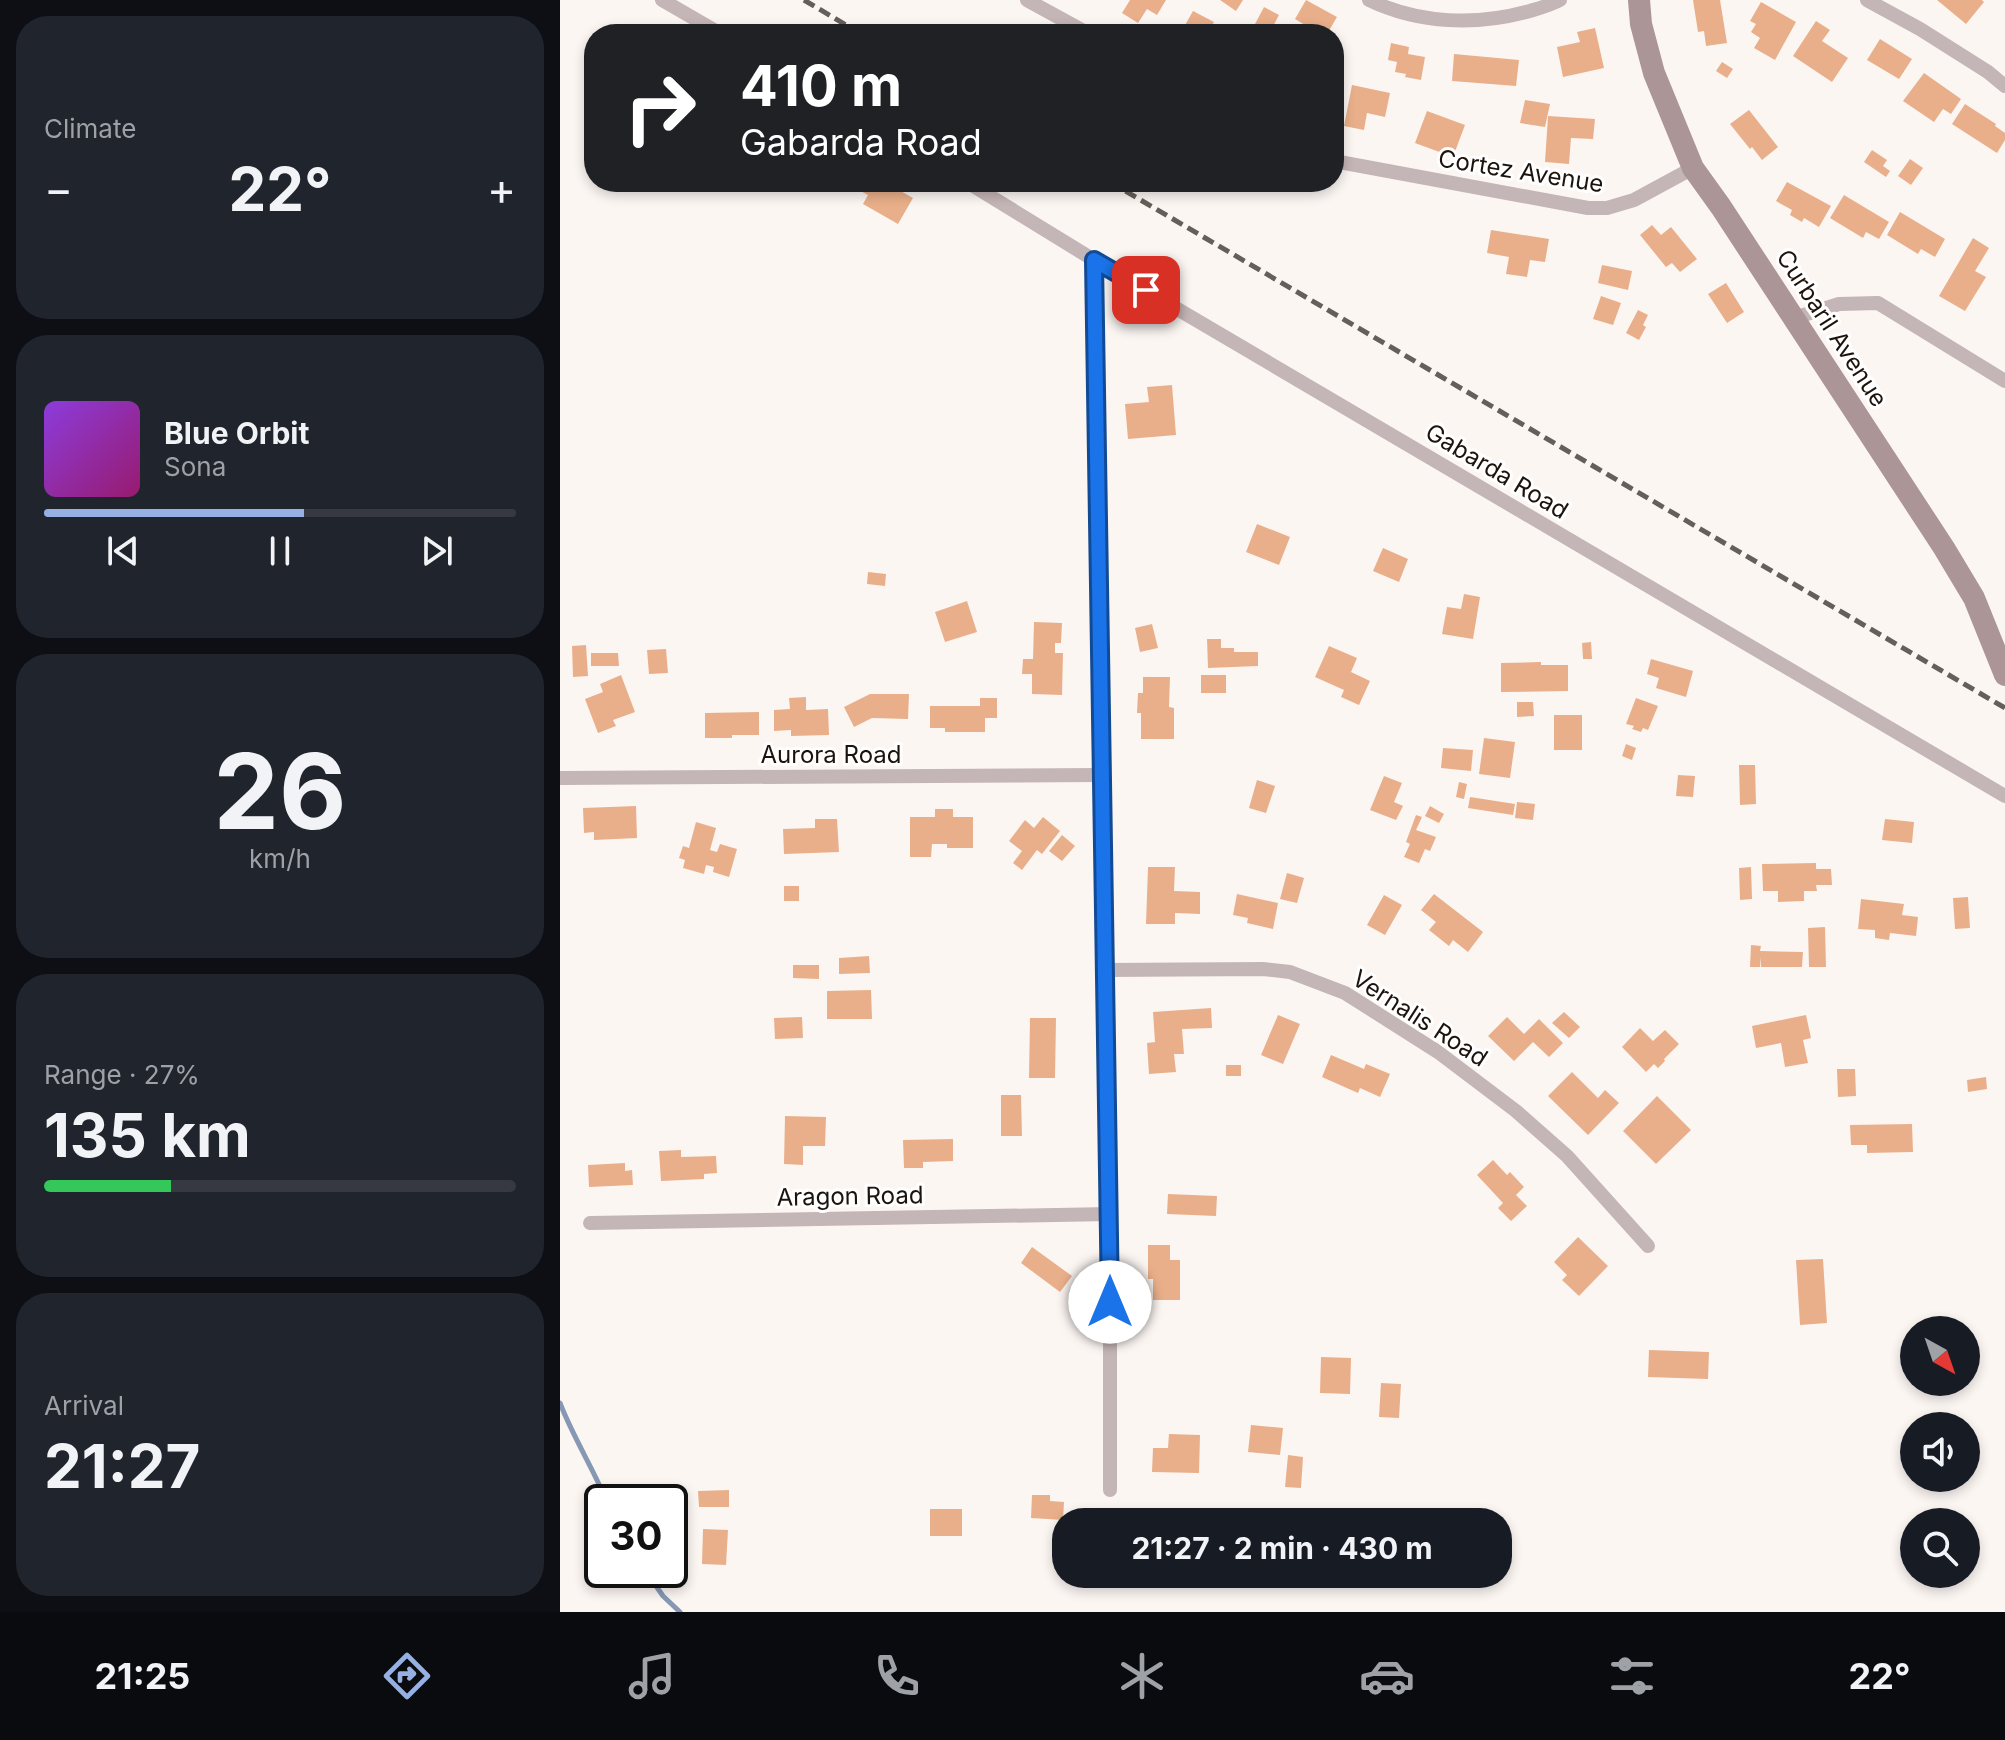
<!DOCTYPE html>
<html lang="en">
<head>
<meta charset="utf-8">
<style>
  :root { --surface:#171b24; --page:#20242c; --text:#f1f3f6; --muted:#9ea1a6; --line:#363941; --accent:#97b0e4 }
  body { margin:0; font-family:Inter,sans-serif; background:var(--page); color:var(--text); height:100vh; display:flex; flex-direction:column; font-size:30px; white-space:nowrap }
  * { box-sizing:border-box; margin:0 }
  p { font-size:26px; color:var(--muted) }
  .icon { flex:none; width:44px; height:44px; fill:none; stroke:currentColor; stroke-width:2; stroke-linecap:round; stroke-linejoin:round }
  .map { position:relative; flex:1; overflow:hidden }
  .drawer { display:flex; flex-direction:column; gap:16px; padding:16px; background:#0d0f14; width:560px }
  .drawer>* { flex:none }
  .hud { position:absolute; left:24px; top:24px; width:760px; height:168px; border-radius:32px; box-shadow:0 4px 12px #0003; background:#202124; color:#fff; overflow:hidden }
  .needle { width:52px; rotate:140deg }
  .fabs { position:absolute; left:1340px; top:1316px; display:grid; gap:16px }
  .fabs a { display:grid; place-items:center; width:80px; height:80px; border-radius:50%; background:var(--surface); box-shadow:0 4px 12px #0003; font-size:40px }
  .speed { position:absolute; left:24px; top:1484px; display:flex; gap:16px; font-size:40px; font-weight:700; text-align:center }
  .speed>* { display:grid; place-content:center; width:104px; height:104px; border-radius:50%; background:var(--surface); box-shadow:0 4px 12px #0003; line-height:1 }
  .speed .limit { border:4px solid #111; border-radius:12px; background:#fff; color:#111 }
  .pin { position:absolute; display:grid; place-items:center; width:68px; height:68px; color:#fff; margin:-34px; border-radius:16px; box-shadow:0 4px 12px #0006 }
  .me { position:absolute; width:88px; margin:-44px; rotate:0deg; stroke-linejoin:round; filter:drop-shadow(0 0 6px #0008) }
  .turn { display:flex; align-items:center; gap:28px; height:168px; padding:0 24px; font-size:36px }
  .turn .icon { width:104px; height:104px; stroke-width:2.5 }
  .turn b { display:block; font-size:56px; line-height:68px }
  .big { font-size:60px; font-weight:700; line-height:1.1 }
  .drawer .widget { flex:1; display:flex; flex-direction:column; justify-content:center; gap:12px; min-width:0; padding:0 28px; border-radius:32px; background:var(--page) }
  .drawer .dial { align-items:center; gap:0 }
  .dial b { font-size:104px; line-height:1 }
  .song { display:flex; align-items:center; gap:24px }
  .cover { width:96px; height:96px; border-radius:12px; background:linear-gradient(135deg,hsl(270 70% 55%),hsl(320 70% 35%)) }
  .played { height:8px; border-radius:4px; background:linear-gradient(90deg,var(--accent) 55%,var(--line) 55%) }
  .keys { display:flex; justify-content:space-around; direction:ltr }
  .heat { display:flex; justify-content:space-between; align-items:center; font-size:44px; direction:ltr }
  .charge { height:12px; border-radius:6px; background:linear-gradient(90deg,#34c759 27%,var(--line) 0) }
  .trip { position:absolute; left:492px; top:1508px; width:460px; height:80px; border-radius:32px; background:var(--surface); box-shadow:0 4px 12px #0003; font-weight:700; line-height:80px; text-align:center }
  .tab-bar { display:flex; height:128px; justify-content:space-around; align-items:center; background:#090b0e; color:var(--muted) }
  .tab-bar .icon { width:56px; height:56px }
  .tab-bar .selected { color:var(--accent) }
  .tab-bar b { font-size:36px; color:var(--text) }
  main { display:flex; flex:1; min-height:0 }
  .map>svg:first-child { display:block }
  .lines { fill:none; stroke-linecap:round; stroke-linejoin:round }
  .stream { stroke:#8698b4; stroke-width:5 }
  .building { fill:#e9af8a }
  .street { stroke:#c4b5b6; stroke-width:14 }
  .secondary { stroke:#ab9596; stroke-width:22 }
  .rail { stroke:#665e59; stroke-width:5; stroke-dasharray:12 6; stroke-linecap:butt }
  .route-casing { stroke:#114b97; stroke-width:20 }
  .route { stroke:#1a73e8; stroke-width:14 }
  .labels { text-anchor:middle; dominant-baseline:central; stroke-width:6; stroke-linejoin:round; paint-order:stroke }
  .street-label { font-size:24px; fill:#1c130d; stroke:#fff }
</style>
</head>
<body>
<main>
<section class="drawer">
<div class="widget"><p>Climate</p>
<div class="heat"><a>−</a><b class="big">22°</b><a>+</a></div>
</div>
<div class="widget">
<div class="song"><i class="cover"></i><div><b>Blue Orbit</b><p>Sona</p></div></div>
<div class="played"></div>
<div class="keys"><svg class="icon" aria-label="previous" viewBox="0 0 24 24"><path d="M18 5L8 12l10 7zM5 5v14"/></svg><svg class="icon" aria-label="pause" viewBox="0 0 24 24"><path d="M8 5v14M16 5v14"/></svg><svg class="icon" aria-label="next" viewBox="0 0 24 24"><path d="M6 5l10 7-10 7zM19 5v14"/></svg></div>
</div>
<div class="widget dial"><b>26</b><p>km/h</p></div>
<div class="widget"><p>Range · 27%</p><b class="big">135 km</b><div class="charge"></div></div>
<div class="widget"><p>Arrival</p><b class="big">21:27</b></div>
</section>
<div class="map">
<svg width="1445" height="1612" viewBox="0 0 1445 1612">
  <rect width="100%" height="100%" fill="#fcf6f3"/>
  <g class="lines">
    <g class="stream">
      <path d="M0,1403C13,1437 33,1468 47,1502"/>
      <polyline points="85,1570 103,1596 120,1612"/>
    </g>
  </g>
  <g class="building">
    <polygon points="570,0 606,0 597,15 587,9 578,23 562,13"/>
    <polygon points="660,0 683,0 676,11"/>
    <polygon points="746,0 777,17 767,34 747,34 750,28 735,19"/>
    <polygon points="1133,0 1160,0 1167,43 1146,46 1144,31 1138,32"/>
    <polygon points="1377,0 1422,0 1424,2 1406,24"/>
    <polygon points="1201,2 1236,22 1215,60 1194,48 1200,38 1191,32 1196,24 1190,21"/>
    <polygon points="704,7 719,15 710,32 695,24"/>
    <polygon points="633,11 654,22 647,34 615,34 620,25 624,27"/>
    <polygon points="1256,21 1270,30 1262,41 1288,58 1272,82 1233,56"/>
    <polygon points="1035,28 1044,68 1003,77 997,47 1020,42 1017,32"/>
    <polygon points="1320,39 1352,59 1339,79 1307,60"/>
    <polygon points="831,43 849,47 848,54 865,57 861,80 845,77 846,74 835,72 837,62 828,60"/>
    <polygon points="894,54 959,60 956,86 892,81"/>
    <polygon points="1162,62 1173,69 1167,78 1156,71"/>
    <polygon points="1364,73 1401,99 1391,114 1383,109 1374,122 1343,101"/>
    <polygon points="792,85 830,93 825,117 807,113 804,130 784,126"/>
    <polygon points="965,100 990,104 985,127 960,123"/>
    <polygon points="1405,104 1436,124 1435,126 1445,133 1445,140 1437,153 1392,124"/>
    <polygon points="1189,110 1218,147 1202,160 1192,147 1190,149 1170,124"/>
    <polygon points="867,111 905,125 893,157 855,143"/>
    <polygon points="988,116 1035,119 1033,139 1011,138 1009,164 985,162"/>
    <polygon points="1312,150 1327,160 1323,166 1330,171 1326,177 1304,162"/>
    <polygon points="1350,159 1363,168 1351,185 1338,176"/>
    <polygon points="301,182 325,182 353,198 338,224 303,204 308,195 297,189"/>
    <polygon points="1227,182 1271,206 1259,227 1244,218 1242,222 1230,215 1232,210 1216,201"/>
    <polygon points="1284,195 1329,222 1319,239 1306,232 1303,238 1270,218"/>
    <polygon points="1340,212 1385,239 1375,257 1361,249 1358,254 1327,235"/>
    <polygon points="1092,225 1101,235 1111,227 1137,259 1120,272 1112,263 1106,267 1080,235"/>
    <polygon points="931,230 989,239 985,262 970,260 967,277 946,274 949,257 927,253"/>
    <polygon points="1413,238 1429,248 1415,271 1426,277 1405,311 1379,296"/>
    <polygon points="1042,265 1072,271 1068,290 1038,283"/>
    <polygon points="1166,283 1184,312 1167,323 1148,294"/>
    <polygon points="1041,296 1061,303 1053,325 1033,319"/>
    <polygon points="1078,310 1088,315 1083,325 1086,327 1079,340 1066,333"/>
    <polygon points="612,385 616,435 568,439 565,404 589,402 587,387"/>
    <polygon points="697,524 730,537 719,565 686,552"/>
    <polygon points="823,548 848,559 839,582 813,571"/>
    <polygon points="308,572 326,574 325,586 307,584"/>
    <polygon points="904,594 920,597 913,639 882,634 887,607 901,609"/>
    <polygon points="407,601 417,632 385,642 375,612"/>
    <polygon points="474,622 502,623 501,643 495,643 495,653 503,653 502,695 472,694 472,674 462,674 463,659 473,659"/>
    <polygon points="592,624 598,648 580,652 575,628"/>
    <polygon points="647,639 661,639 661,648 674,648 674,652 698,652 698,666 648,668"/>
    <polygon points="1031,642 1032,659 1023,659 1022,643"/>
    <polygon points="26,645 28,676 13,677 12,646"/>
    <polygon points="769,646 797,658 791,672 810,681 799,705 781,697 784,690 755,677"/>
    <polygon points="106,649 108,673 89,674 87,650"/>
    <polygon points="31,653 58,653 59,666 31,666"/>
    <polygon points="1091,659 1133,671 1126,697 1096,688 1099,678 1087,674"/>
    <polygon points="981,662 981,665 1008,665 1008,691 941,692 941,663"/>
    <polygon points="61,675 75,712 53,720 56,726 38,733 25,699 43,692 40,684"/>
    <rect x="641" y="675" width="25" height="18"/>
    <polygon points="583,677 610,677 609,707 614,708 614,739 581,739 581,713 577,713 578,693 583,693"/>
    <polygon points="310,694 349,694 348,719 312,718 294,727 284,707"/>
    <polygon points="246,697 246,710 268,709 269,735 231,736 231,730 214,731 214,710 230,709 229,698"/>
    <polygon points="420,698 437,698 437,718 425,718 425,732 385,732 385,728 370,728 370,706 420,706"/>
    <polygon points="1076,698 1098,706 1088,730 1083,728 1081,732 1072,729 1074,726 1066,724"/>
    <polygon points="957,702 973,702 974,716 957,717"/>
    <polygon points="199,712 199,735 172,735 172,738 145,738 145,713"/>
    <rect x="994" y="715" width="28" height="35"/>
    <polygon points="924,738 955,742 950,778 919,774"/>
    <polygon points="1066,744 1076,748 1072,760 1062,756"/>
    <polygon points="883,748 913,750 911,771 881,768"/>
    <polygon points="1179,765 1195,765 1196,804 1180,805"/>
    <polygon points="1118,775 1135,776 1133,797 1116,796"/>
    <polygon points="824,776 842,783 834,802 843,806 836,820 810,810"/>
    <polygon points="697,780 715,786 706,813 689,808"/>
    <polygon points="899,782 907,784 904,799 896,797"/>
    <polygon points="910,797 955,804 953,815 908,808"/>
    <polygon points="957,802 975,804 973,820 955,818"/>
    <polygon points="76,806 77,838 34,840 34,832 24,833 23,808"/>
    <polygon points="870,806 884,814 879,823 865,816"/>
    <polygon points="375,809 393,809 393,817 413,817 413,848 387,848 387,844 372,844 371,857 350,857 350,817 375,817"/>
    <polygon points="856,815 862,817 856,830 876,837 870,851 865,849 859,863 844,857 850,844 846,842"/>
    <polygon points="483,817 500,831 482,854 477,850 462,870 453,863 462,851 449,841 465,820 474,828"/>
    <polygon points="255,819 277,819 279,852 224,854 223,829 255,828"/>
    <polygon points="1325,819 1354,822 1352,843 1322,840"/>
    <polygon points="136,822 156,828 150,850 157,852 160,844 177,849 169,877 153,872 154,867 146,865 144,874 123,868 125,860 119,858 123,846 129,848"/>
    <polygon points="502,835 515,846 502,861 489,851"/>
    <polygon points="1256,863 1256,869 1271,869 1272,885 1256,885 1257,891 1244,891 1244,901 1218,902 1218,891 1203,891 1202,864"/>
    <polygon points="588,867 615,867 614,891 640,892 640,914 615,913 615,924 586,924"/>
    <polygon points="1191,867 1192,899 1180,900 1179,868"/>
    <polygon points="727,873 744,878 737,903 720,899"/>
    <rect x="224" y="886" width="15" height="15"/>
    <polygon points="677,894 718,903 713,929 687,923 688,918 673,915"/>
    <polygon points="874,894 923,932 908,952 893,940 889,946 869,930 876,922 861,910"/>
    <polygon points="824,895 842,905 825,935 807,925"/>
    <polygon points="1408,897 1410,928 1395,929 1393,898"/>
    <polygon points="1301,899 1344,904 1342,915 1358,917 1356,936 1330,933 1329,940 1315,938 1315,930 1298,929"/>
    <polygon points="1265,927 1266,967 1249,967 1248,928"/>
    <polygon points="1191,945 1201,946 1200,951 1243,952 1242,967 1201,967 1200,957 1200,967 1190,967"/>
    <polygon points="309,956 310,973 279,974 279,958"/>
    <polygon points="233,965 259,965 259,979 233,978"/>
    <polygon points="311,990 312,1019 267,1019 267,991"/>
    <polygon points="651,1008 652,1028 622,1029 624,1054 614,1054 616,1072 589,1074 587,1043 595,1042 593,1012"/>
    <polygon points="1004,1012 1020,1027 1009,1038 992,1023"/>
    <polygon points="718,1015 740,1024 723,1064 701,1055"/>
    <polygon points="1246,1015 1251,1038 1243,1040 1248,1063 1225,1067 1221,1043 1196,1048 1192,1026"/>
    <polygon points="242,1017 243,1038 215,1039 214,1018"/>
    <polygon points="947,1017 964,1034 979,1019 1003,1043 989,1057 973,1042 954,1061 928,1036"/>
    <polygon points="470,1018 496,1018 495,1078 469,1078"/>
    <polygon points="1080,1028 1093,1041 1105,1030 1119,1044 1104,1059 1105,1061 1098,1068 1094,1064 1086,1072 1062,1047"/>
    <polygon points="771,1055 804,1069 806,1064 830,1074 820,1097 800,1088 798,1093 762,1077"/>
    <rect x="666" y="1065" width="15" height="11"/>
    <polygon points="1277,1069 1295,1069 1296,1096 1278,1097"/>
    <polygon points="1012,1072 1038,1098 1045,1090 1059,1103 1028,1135 988,1096"/>
    <polygon points="1426,1077 1427,1089 1408,1092 1407,1080"/>
    <polygon points="441,1095 461,1095 462,1136 441,1136"/>
    <polygon points="1097,1096 1131,1130 1096,1164 1063,1131"/>
    <polygon points="225,1116 266,1117 265,1146 243,1146 243,1165 224,1164"/>
    <polygon points="1352,1124 1353,1152 1307,1153 1307,1145 1291,1145 1290,1125"/>
    <polygon points="393,1139 393,1161 363,1162 363,1168 344,1168 343,1140"/>
    <polygon points="121,1150 121,1157 156,1156 157,1173 144,1174 144,1179 101,1181 99,1151"/>
    <polygon points="933,1160 947,1175 950,1172 964,1187 956,1195 967,1206 951,1221 938,1208 943,1203 917,1175"/>
    <polygon points="65,1163 65,1171 72,1170 73,1185 29,1187 28,1165"/>
    <polygon points="608,1194 657,1196 656,1216 607,1214"/>
    <polygon points="1018,1237 1048,1266 1019,1296 1002,1280 1007,1275 994,1262"/>
    <polygon points="588,1245 610,1245 610,1260 620,1260 620,1300 593,1300 593,1279 588,1279"/>
    <polygon points="472,1247 512,1276 500,1292 461,1263"/>
    <polygon points="1263,1259 1267,1323 1240,1325 1236,1260"/>
    <polygon points="1089,1350 1149,1352 1148,1379 1088,1377"/>
    <polygon points="761,1357 791,1358 790,1394 760,1393"/>
    <polygon points="821,1383 841,1384 839,1418 819,1417"/>
    <polygon points="691,1425 723,1428 720,1455 688,1452"/>
    <polygon points="609,1434 640,1435 639,1473 592,1472 593,1448 608,1448"/>
    <polygon points="728,1455 743,1457 741,1488 725,1487"/>
    <polygon points="169,1490 169,1507 139,1507 138,1491"/>
    <polygon points="472,1495 490,1495 490,1501 504,1502 503,1520 471,1518"/>
    <rect x="370" y="1509" width="32" height="27"/>
    <polygon points="143,1529 168,1530 166,1565 142,1564"/>
  </g>
  <g class="lines">
    <g class="street">
      <polyline points="102,0 161,34"/>
      <polyline points="467,0 529,34"/>
      <path d="M809,0C859,24 917,26 970,11C980,8 991,5 1000,0"/>
      <polyline points="1307,0 1360,29 1428,72 1445,86"/>
      <polyline points="774,161 1028,208 1047,208 1074,200 1133,168"/>
      <polyline points="407,182 534,260 1445,796"/>
      <polyline points="534,260 544,970 550,1214 550,1490"/>
      <polyline points="1234,318 1279,304 1318,303 1445,381"/>
      <polyline points="0,778 541,775"/>
      <polyline points="544,970 703,969 730,972 785,993 878,1052 956,1111 1007,1156 1088,1246"/>
      <polyline points="30,1223 550,1214"/>
    </g>
    <polyline class="secondary" points="1079,0 1081,24 1094,73 1133,168 1161,207 1384,548 1414,598 1445,675"/>
    <g class="rail">
      <polyline points="244,0 301,34"/>
      <polyline points="550,182 1445,708"/>
    </g>
  </g>
  <g class="lines">
    <g class="route-casing">
      <polyline id="route" points="550,1302 534,260 586,290"/>
    </g>
    <use href="#route" class="route"/>
  </g>
  <g class="labels">
    <g class="street-label">
      <text transform="translate(961 171) rotate(9)">Cortez Avenue</text>
      <text transform="translate(1272 328) rotate(57)">Curbaril Avenue</text>
      <text transform="translate(937 471) rotate(31)">Gabarda Road</text>
      <text x="271" y="754">Aurora Road</text>
      <text transform="translate(860 1018) rotate(33)">Vernalis Road</text>
      <text transform="translate(290 1196) rotate(-1)">Aragon Road</text>
    </g>
  </g>
</svg>
<div class="fabs">
<a><svg class="needle" viewBox="-14 -14 28 28"><path d="M0-13l5 13h-10z" fill="#e53935"/><path d="M0 13l5-13h-10z" fill="#9ea1a6"/></svg></a>
<a><svg class="icon" aria-label="sound" viewBox="0 0 24 24"><path d="M4 9h4l5-4v14l-5-4H4zM17 9q2 3 0 6"/></svg></a>
<a><svg class="icon" aria-label="search" viewBox="0 0 24 24"><circle cx="10" cy="10" r="6"/><path d="M15 15l6 6"/></svg></a>
</div>
<div class="speed"><div class="limit">30</div></div>
<div class="pin" style="left:586px;top:290px;background:#d93025"><svg class="icon" aria-label="arrive" viewBox="0 0 24 24"><path d="M6 21V4h12l-3 4 3 4H6"/></svg></div>
<svg class="me" style="left:550px;top:1302px" viewBox="-20 -20 40 40"><circle r="19" fill="#fff"/><path d="M0-13L10 11 0 6-10 11z" fill="#1a73e8"/></svg>
<div class="trip">21:27 · 2 min · 430 m</div>
<div class="hud">
<div class="turn"><svg class="icon" aria-label="right" viewBox="0 0 24 24"><path d="M7 20v-9h11M14 6l5 5-5 5"/></svg><div><b>410 m</b>Gabarda Road</div></div>
</div>
</div>
</main>
<nav class="tab-bar">
<b>21:25</b>
<svg class="icon selected" aria-label="directions" viewBox="0 0 24 24"><path d="M12 3l9 9-9 9-9-9zM9 14v-3h6M13 9l2 2-2 2"/></svg>
<svg class="icon" aria-label="music" viewBox="0 0 24 24"><path d="M9 18V5l10-2v13"/><circle cx="6" cy="18" r="3"/><circle cx="16" cy="16" r="3"/></svg>
<svg class="icon" aria-label="phone" viewBox="0 0 24 24"><path d="M5 4h4l2 5-3 2q2 4 5 5l2-3 5 2v4C11 20 4 13 5 4z"/></svg>
<svg class="icon" aria-label="climate" viewBox="0 0 24 24"><path d="M12 3v18M4 7l16 10M4 17L20 7"/></svg>
<svg class="icon" aria-label="car" viewBox="0 0 24 24"><path d="M5 17H2v-5l4-1 3-4h7l3 4 3 1v5h-3M9 17h6M6 11h13"/><circle cx="7" cy="17" r="2"/><circle cx="17" cy="17" r="2"/></svg>
<svg class="icon" aria-label="filters" viewBox="0 0 24 24"><path d="M4 7h16M4 17h16"/><circle cx="9" cy="7" r="2"/><circle cx="15" cy="17" r="2"/></svg>
<b>22°</b>
</nav>
</body>
</html>
